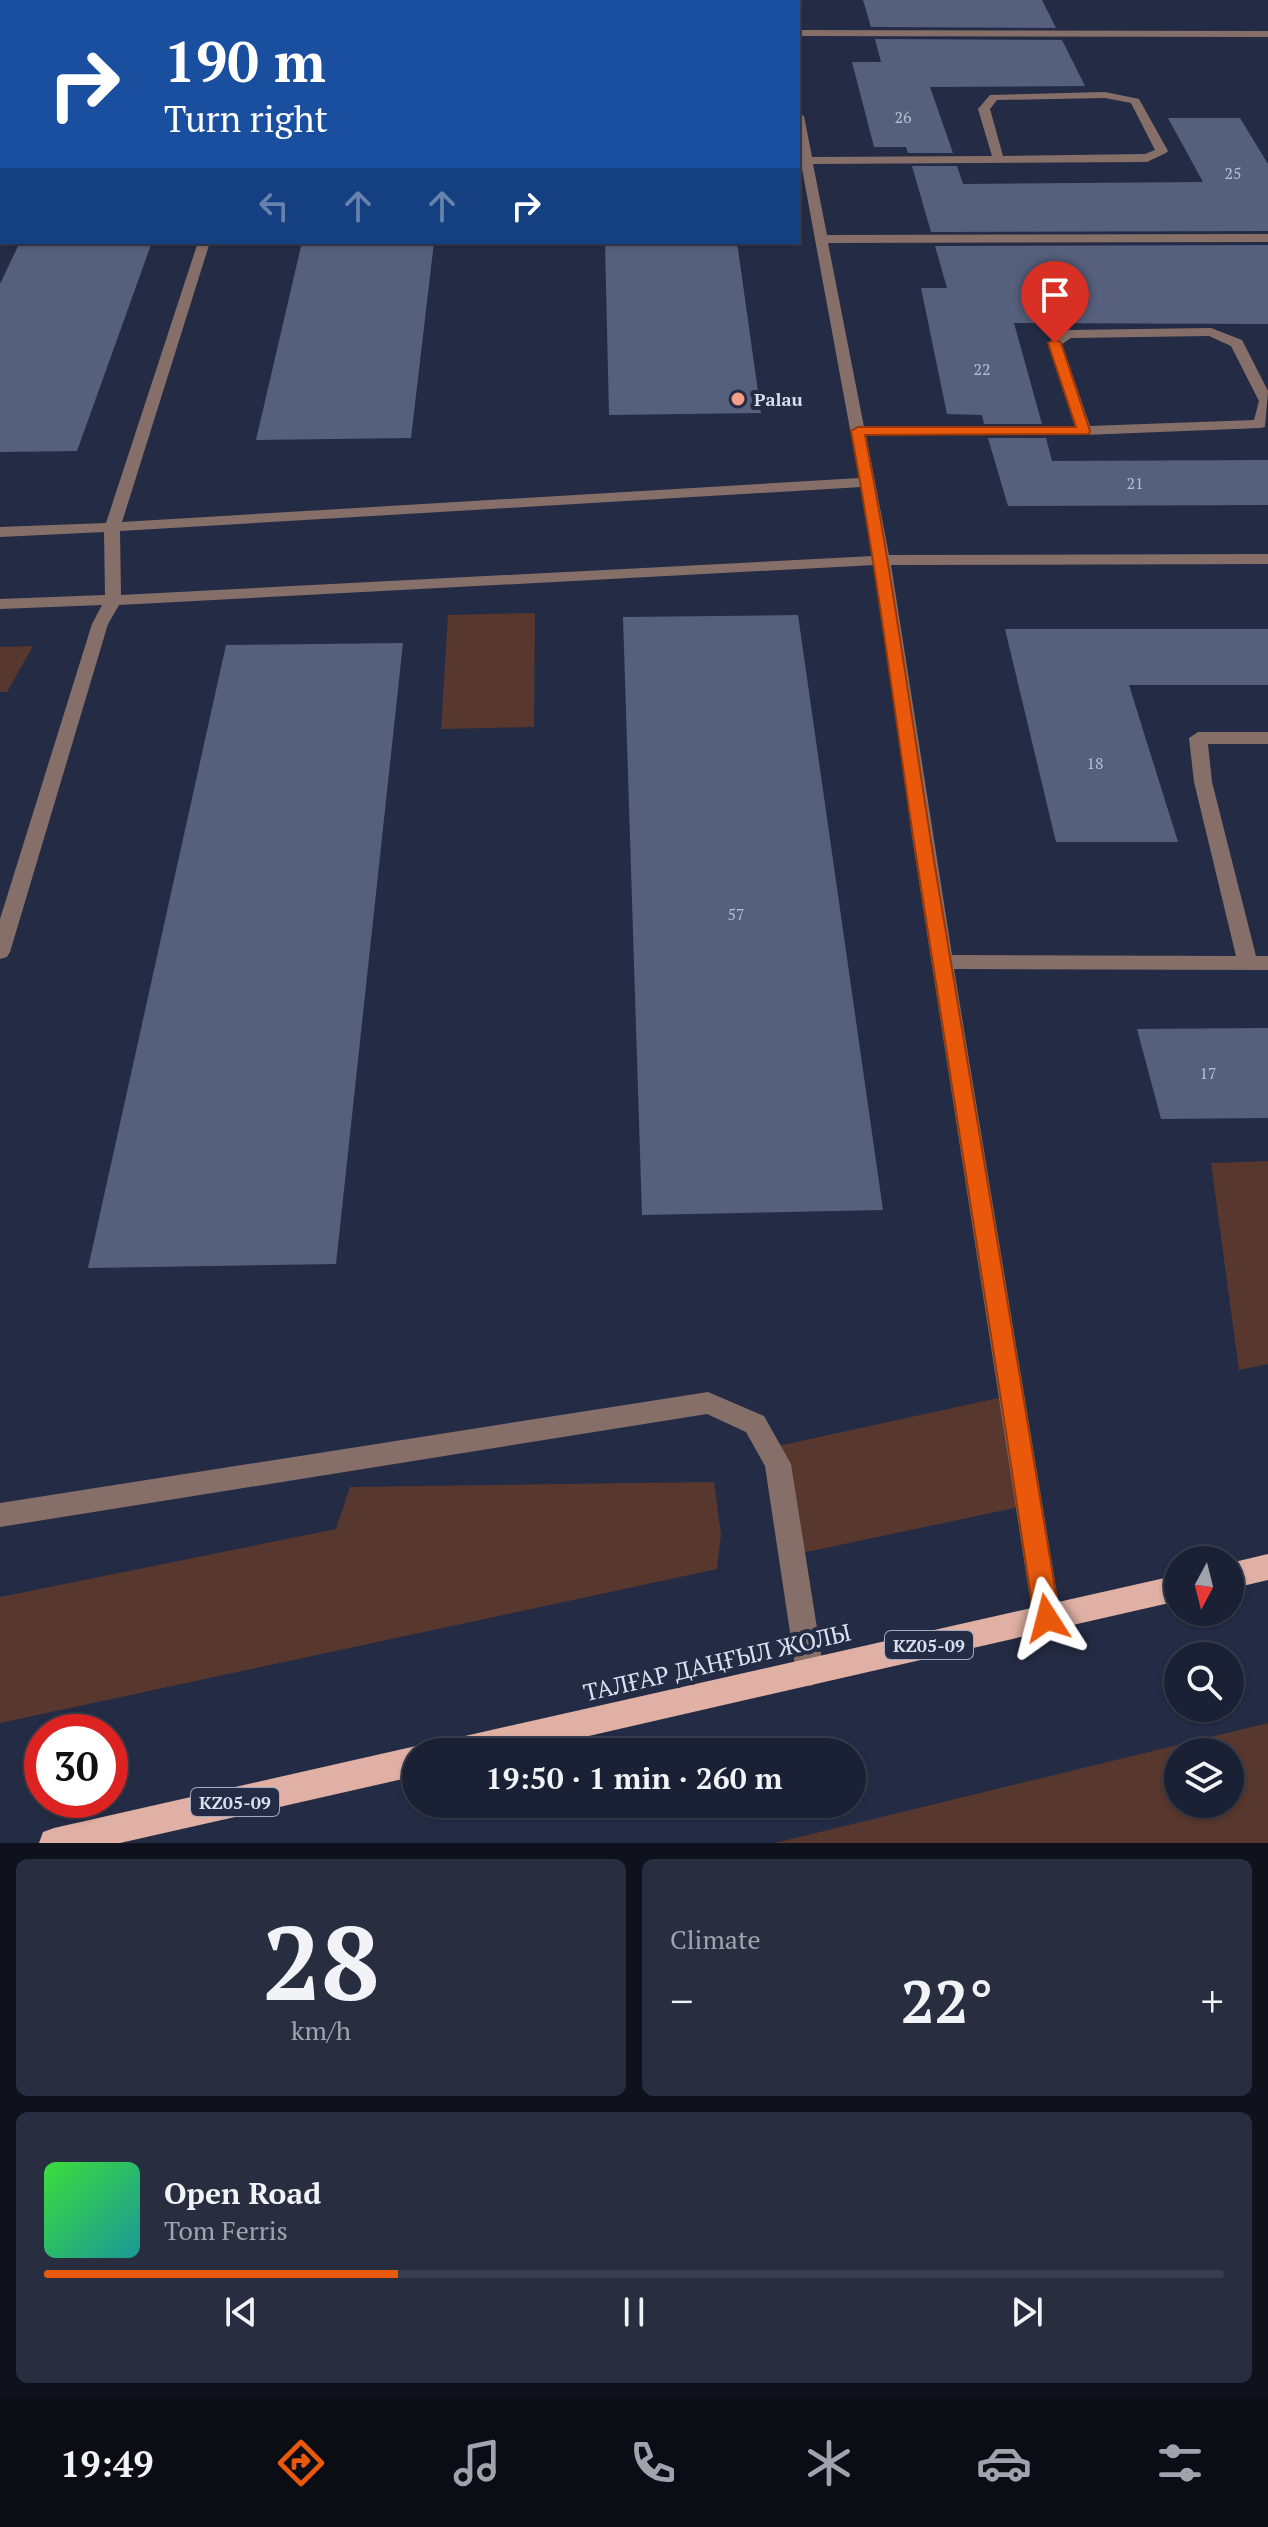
<!DOCTYPE html>
<html lang="en">
<head>
<meta charset="utf-8">
<style>
  :root { --surface:#1b2134; --page:#282e40; --text:#f1f3f6; --muted:#a0a3ac; --line:#393e4f; --accent:#ea580c }
  body { margin:0; font-family:"PT Serif",serif; background:var(--page); color:var(--text); height:100vh; display:flex; flex-direction:column; font-size:30px; white-space:nowrap }
  * { box-sizing:border-box; margin:0 }
  p { font-size:26px; color:var(--muted) }
  .icon { flex:none; width:44px; height:44px; fill:none; stroke:currentColor; stroke-width:2; stroke-linecap:round; stroke-linejoin:round }
  .map { position:relative; height:1843px; overflow:hidden }
  .panel { display:flex; flex-direction:column; gap:16px; padding:16px; background:#0f121d; flex:1 }
  .panel>* { flex:none }
  .guide { position:absolute; left:0px; top:0px; width:800px; height:244px; box-shadow:0 2px 6px #0004,0 0 0 2px var(--line); background:#1a4fa0; color:#fff; overflow:hidden }
  .needle { width:52px; rotate:187deg }
  .tools { position:absolute; left:1164px; top:1546px; display:grid; gap:16px }
  .tools a { display:grid; place-items:center; width:80px; height:80px; border-radius:50%; background:var(--surface); box-shadow:0 2px 6px #0004,0 0 0 2px var(--line); font-size:40px }
  .speed { position:absolute; left:24px; top:1714px; display:flex; gap:16px; font-size:40px; font-weight:700; text-align:center }
  .speed>* { display:grid; place-content:center; width:104px; height:104px; border-radius:50%; background:var(--surface); box-shadow:0 2px 6px #0004,0 0 0 2px var(--line); line-height:1 }
  .speed .limit { border:12px solid #d22; background:#fff; color:#111 }
  .pin { position:absolute; display:grid; place-items:center; width:68px; height:68px; color:#fff; margin:-82px -34px; border-radius:50% 50% 50% 0; rotate:-45deg; box-shadow:0 0 8px #0007 }
  .pin .icon { rotate:45deg }
  .me { position:absolute; width:88px; margin:-44px; rotate:351deg; stroke-linejoin:round; filter:drop-shadow(0 0 6px #0008) }
  .turn { display:flex; align-items:center; gap:28px; height:168px; padding:0 32px; font-size:36px }
  .turn .icon { width:104px; height:104px; stroke-width:2.5 }
  .turn b { display:block; font-size:56px; line-height:68px }
  .lanes { display:flex; align-items:center; height:76px; padding:0 32px; background:#0003; justify-content:center; gap:40px; direction:ltr }
  .lanes .off { opacity:.35 }
  .big { font-size:60px; font-weight:700; line-height:1.1 }
  .panel .widget { flex:1; display:flex; flex-direction:column; justify-content:center; gap:12px; min-width:0; padding:0 28px; border-radius:12px; background:var(--page) }
  .panel .dial { align-items:center; gap:0 }
  .dial b { font-size:104px; line-height:1 }
  .song { display:flex; align-items:center; gap:24px }
  .cover { width:96px; height:96px; border-radius:12px; background:linear-gradient(135deg,hsl(120 70% 55%),hsl(180 70% 35%)) }
  .played { height:8px; border-radius:4px; background:linear-gradient(90deg,var(--accent) 30%,var(--line) 30%) }
  .keys { display:flex; justify-content:space-around; direction:ltr }
  .heat { display:flex; justify-content:space-between; align-items:center; font-size:44px; direction:ltr }
  .panel .tiles { flex:1; display:grid; gap:16px; grid-template-columns:1fr 1fr }
  .widget:last-child { grid-column:span 2 }
  .trip { position:absolute; left:402px; top:1738px; width:464px; height:80px; border-radius:40px; background:var(--surface); box-shadow:0 2px 6px #0004,0 0 0 2px var(--line); font-weight:700; line-height:80px; text-align:center }
  .menu { display:flex; height:128px; justify-content:space-around; align-items:center; background:#0b0d15; color:var(--muted) }
  .menu .icon { width:56px; height:56px }
  .menu .on { color:var(--accent) }
  .menu b { font-size:36px; color:var(--text) }
  .map>svg:first-child { display:block }
  .green { fill:#57372e; fill-rule:evenodd }
  .building { fill:#56607d }
  .lines { fill:none; stroke-linecap:round; stroke-linejoin:round }
  .minor { fill:#866f69; fill-rule:evenodd }
  .major { fill:#dfb0a3; fill-rule:evenodd }
  .route { fill:#ea580c; stroke:#983908; stroke-width:2 }
  .poi-dot { fill:#f49e87; stroke:#242c45; stroke-width:3 }
  .labels { text-anchor:middle; dominant-baseline:central; stroke-width:8; stroke-linejoin:round; paint-order:stroke }
  .number-label { font-size:16px; fill:#b8bfd2 }
  .far-poi-label { font-size:18px; font-weight:bold; fill:#d8dfef; stroke:#242c45; text-anchor:start }
  .shield { fill:#242c45; stroke:#a2a9bc; stroke-width:2 }
  .shield-label { font-size:18px; font-weight:bold; fill:#d8dfef }
  .near-street-label { font-size:24px; fill:#d8dfef; stroke:#242c45 }
</style>
</head>
<body>
<div class="map">
<svg width="1268" height="1843" viewBox="0 0 1268 1843">
  <rect width="100%" height="100%" fill="#242c45"/>
  <g class="green">
    <polygon points="535,613 534,727 441,729 448,615"/>
    <polygon points="33,646 7,692 0,692 0,647"/>
    <polygon points="1268,1161 1268,1364 1239,1370 1211,1163"/>
    <polygon points="1012,1395 1029,1505 792,1555 769,1448"/>
    <polygon points="714,1482 721,1535 717,1569 0,1723 0,1597 336,1529 350,1487"/>
    <path d="M1268,1723V1843H775ZM1230,1752V1804H1178V1752Z"/>
  </g>
  <g class="building">
    <polygon points="863,0 1042,0 1056,28 871,27"/>
    <polygon points="875,39 1062,40 1085,86 930,87 953,153 908,153 906,147 874,147 852,62 881,62"/>
    <polygon points="1168,118 1240,118 1268,164 1268,231 931,232 912,166 957,166 963,184 1203,182"/>
    <polygon points="20,242 152,242 77,451 0,452 0,284"/>
    <polygon points="302,242 434,242 411,438 256,440"/>
    <polygon points="605,242 737,242 761,413 609,415"/>
    <polygon points="1268,245 1268,324 1014,323 1042,424 984,424 982,415 947,414 921,288 947,288 935,246"/>
    <polygon points="988,438 1046,438 1052,461 1268,460 1268,505 1008,506"/>
    <polygon points="798,615 883,1210 642,1215 623,617"/>
    <polygon points="1005,629 1268,629 1268,685 1129,685 1178,842 1056,842"/>
    <polygon points="403,643 336,1264 88,1268 226,645"/>
    <polygon points="1268,1028 1268,1118 1161,1119 1137,1029"/>
  </g>
  <g class="lines">
    <g class="minor">
      <polygon points="771,0 781,0 782,2 772,2"/>
      <polygon points="798,30 1268,31 1268,37 798,36"/>
      <path d="M1105,92L1139,99L1168,151L1166,153L1147,162L813,164L827,235L1268,234V242L828,243L864,427H1075L1048,343L1068,330L1211,328L1242,340L1268,391L1265,427L1260,428L1084,435H866L889,555L1268,554V564L891,565L952,955L1236,956L1194,782L1189,738L1198,732H1268V744H1208L1212,782L1256,956H1268V970L954,969L1061,1618L1057,1627L1047,1631L1037,1627L1033,1618L912,836L875,565L119,605L108,624L10,952L7,957L0,959V919L92,624L102,605L0,609V599L105,595L104,532L0,537V527L106,523L198,242H210L122,522L859,478L798,147V113L804,116L812,157L992,156L978,109L990,95ZM1105,98L1131,103L1155,150L1145,154L1003,156L990,109L997,100ZM1209,336L1231,346L1259,401L1254,420L1090,426L1062,344L1071,338ZM861,487L873,556L121,595L120,531Z"/>
      <rect x="0" y="143" width="2" height="6"/>
      <polygon points="708,1392 764,1416 791,1464 824,1672 820,1682 810,1686 800,1682 796,1672 765,1466 746,1432 707,1414 0,1527 0,1503"/>
    </g>
    <g class="major">
      <polygon points="1268,1554 1268,1580 1230,1589 1230,1563"/>
      <polygon points="1178,1575 1178,1601 519,1752 442,1752 446,1742 456,1738"/>
      <polygon points="416,1746 427,1752 416,1752 416,1776 120,1843 39,1843 43,1832 54,1828"/>
    </g>
  </g>
  <path class="route" d="M1055,339L1061,343L1090,431L1089,434L865,435C891,568 909,701 930,835C971,1096 1018,1356 1060,1618L1056,1626L1047,1630L1038,1626L1034,1618C996,1357 952,1097 913,836C893,701 876,566 851,431L858,427H1076L1048,343Z"/>
  <circle class="poi-dot" cx="738" cy="399" r="8"/>
  <g class="labels">
    <g class="number-label">
      <text x="903" y="117">26</text>
      <text x="1233" y="173">25</text>
      <text x="982" y="369">22</text>
      <text x="1135" y="483">21</text>
      <text x="1095" y="763">18</text>
      <text x="736" y="914">57</text>
      <text x="1208" y="1073">17</text>
    </g>
    <g class="far-poi-label">
      <text x="754" y="399">Palau</text>
    </g>
    <g class="shield">
      <rect x="885" y="1631" width="88" height="28" rx="6"/>
      <rect x="191" y="1788" width="88" height="28" rx="6"/>
    </g>
    <g class="shield-label">
      <text x="929" y="1645">KZ05-09</text>
      <text x="235" y="1802">KZ05-09</text>
    </g>
    <g class="near-street-label">
      <text transform="translate(717 1662) rotate(-13)">ТАЛҒАР ДАҢҒЫЛ ЖОЛЫ</text>
    </g>
  </g>
</svg>
<div class="tools">
<a><svg class="needle" viewBox="-14 -14 28 28"><path d="M0-13l5 13h-10z" fill="#e53935"/><path d="M0 13l5-13h-10z" fill="#a0a3ac"/></svg></a>
<a><svg class="icon" aria-label="search" viewBox="0 0 24 24"><circle cx="10" cy="10" r="6"/><path d="M15 15l6 6"/></svg></a>
<a><svg class="icon" aria-label="layers" viewBox="0 0 24 24"><path d="M12 4l9 5-9 5-9-5zM3 14l9 5 9-5"/></svg></a>
</div>
<div class="speed"><div class="limit">30</div></div>
<div class="pin" style="left:1055px;top:343px;background:#d93025"><svg class="icon" aria-label="arrive" viewBox="0 0 24 24"><path d="M6 21V4h12l-3 4 3 4H6"/></svg></div>
<svg class="me" style="left:1047px;top:1618px" viewBox="-20 -20 40 40"><path d="M0-17L14 15 0 8-14 15z" fill="#ea580c" stroke="#fff" stroke-width="4"/></svg>
<div class="trip">19:50 · 1 min · 260 m</div>
<div class="guide">
<div class="turn"><svg class="icon" aria-label="right" viewBox="0 0 24 24"><path d="M7 20v-9h11M14 6l5 5-5 5"/></svg><div><b>190 m</b>Turn right</div></div>
<div class="lanes"><svg class="icon off" aria-label="left" viewBox="0 0 24 24"><path d="M17 20v-9H6M10 6l-5 5 5 5"/></svg><svg class="icon off" aria-label="ahead" viewBox="0 0 24 24"><path d="M12 20V5M6 11l6-6 6 6"/></svg><svg class="icon off" aria-label="ahead" viewBox="0 0 24 24"><path d="M12 20V5M6 11l6-6 6 6"/></svg><svg class="icon" aria-label="right" viewBox="0 0 24 24"><path d="M7 20v-9h11M14 6l5 5-5 5"/></svg></div>
</div>
</div>
<section class="panel">
<div class="tiles">
<div class="widget dial"><b>28</b><p>km/h</p></div>
<div class="widget"><p>Climate</p>
<div class="heat"><a>−</a><b class="big">22°</b><a>+</a></div>
</div>
<div class="widget">
<div class="song"><i class="cover"></i><div><b>Open Road</b><p>Tom Ferris</p></div></div>
<div class="played"></div>
<div class="keys"><svg class="icon" aria-label="previous" viewBox="0 0 24 24"><path d="M18 5L8 12l10 7zM5 5v14"/></svg><svg class="icon" aria-label="pause" viewBox="0 0 24 24"><path d="M8 5v14M16 5v14"/></svg><svg class="icon" aria-label="next" viewBox="0 0 24 24"><path d="M6 5l10 7-10 7zM19 5v14"/></svg></div>
</div>
</div>
</section>
<nav class="menu">
<b>19:49</b>
<svg class="icon on" aria-label="directions" viewBox="0 0 24 24"><path d="M12 3l9 9-9 9-9-9zM9 14v-3h6M13 9l2 2-2 2"/></svg>
<svg class="icon" aria-label="music" viewBox="0 0 24 24"><path d="M9 18V5l10-2v13"/><circle cx="6" cy="18" r="3"/><circle cx="16" cy="16" r="3"/></svg>
<svg class="icon" aria-label="phone" viewBox="0 0 24 24"><path d="M5 4h4l2 5-3 2q2 4 5 5l2-3 5 2v4C11 20 4 13 5 4z"/></svg>
<svg class="icon" aria-label="climate" viewBox="0 0 24 24"><path d="M12 3v18M4 7l16 10M4 17L20 7"/></svg>
<svg class="icon" aria-label="car" viewBox="0 0 24 24"><path d="M5 17H2v-5l4-1 3-4h7l3 4 3 1v5h-3M9 17h6M6 11h13"/><circle cx="7" cy="17" r="2"/><circle cx="17" cy="17" r="2"/></svg>
<svg class="icon" aria-label="filters" viewBox="0 0 24 24"><path d="M4 7h16M4 17h16"/><circle cx="9" cy="7" r="2"/><circle cx="15" cy="17" r="2"/></svg>
</nav>
</body>
</html>
